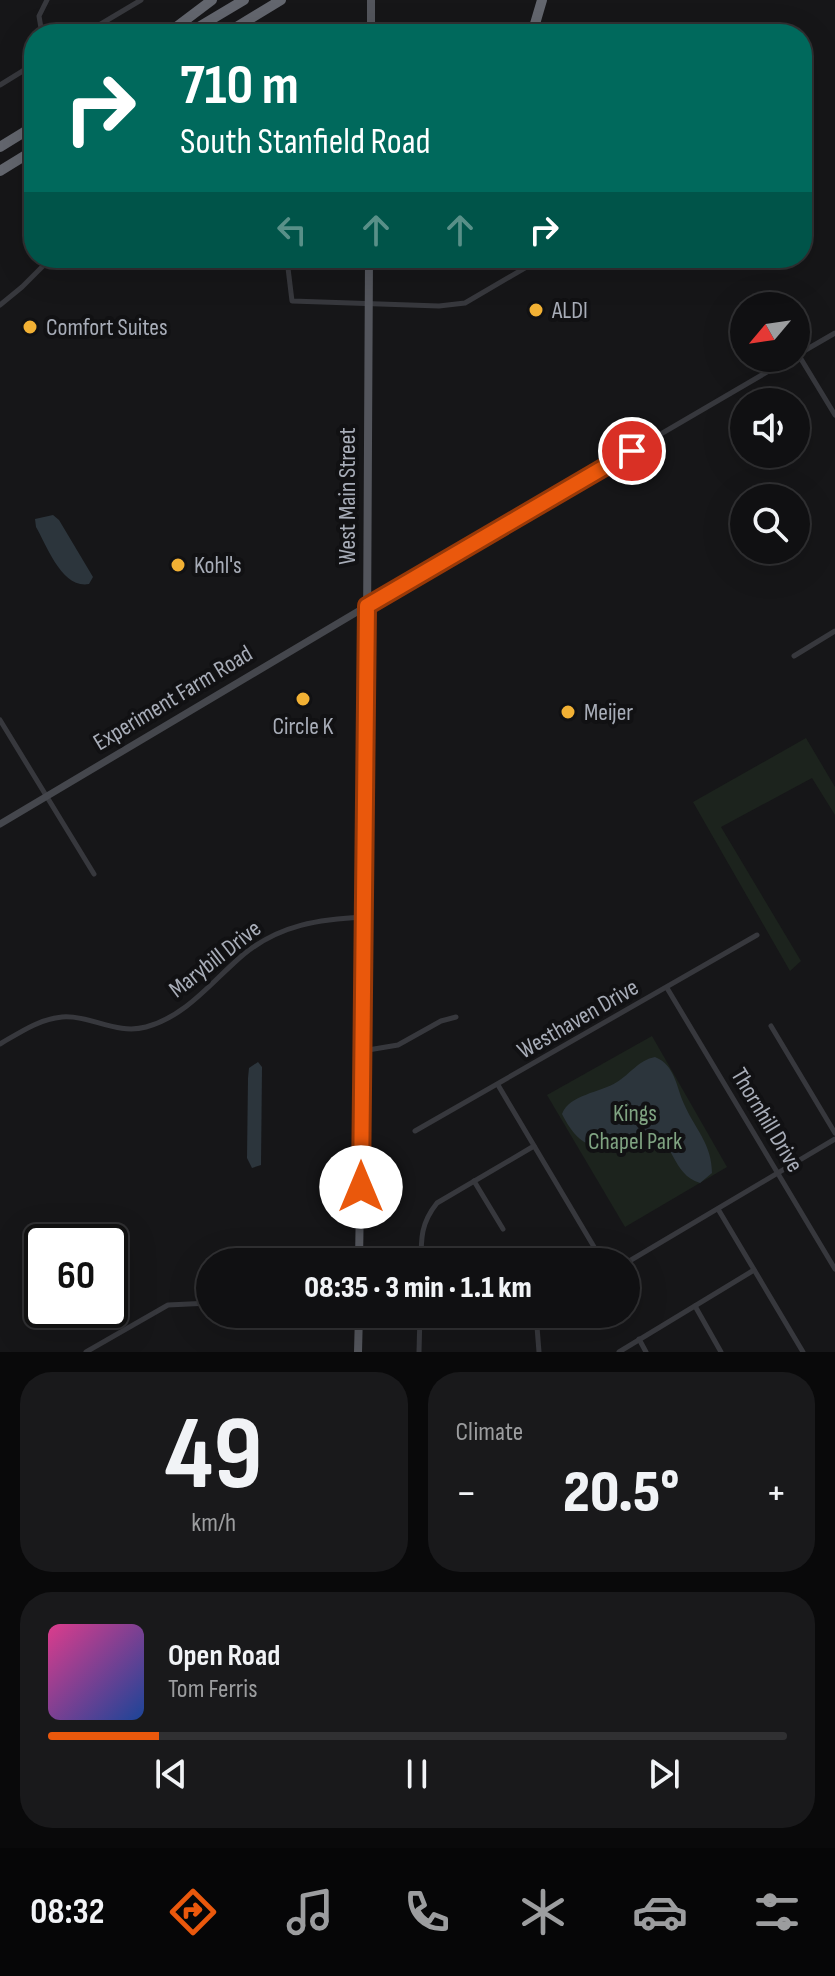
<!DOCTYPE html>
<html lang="en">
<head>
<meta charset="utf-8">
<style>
  :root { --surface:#101012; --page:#19191b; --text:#f1f3f6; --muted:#9c9d9f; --line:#303032; --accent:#ea580c }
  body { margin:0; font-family:"Sofia Sans Condensed",sans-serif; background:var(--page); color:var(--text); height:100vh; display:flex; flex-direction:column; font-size:30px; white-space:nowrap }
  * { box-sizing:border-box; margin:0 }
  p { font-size:26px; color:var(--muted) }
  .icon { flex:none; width:44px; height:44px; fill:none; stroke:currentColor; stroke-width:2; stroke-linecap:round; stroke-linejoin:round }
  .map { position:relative; height:1352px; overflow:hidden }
  .details { display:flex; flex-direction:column; gap:20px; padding:20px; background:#09090a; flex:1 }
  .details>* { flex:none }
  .banner { position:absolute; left:24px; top:24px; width:788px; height:244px; border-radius:32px; box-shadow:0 8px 32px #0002,0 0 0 2px var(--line); background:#00695c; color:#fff; overflow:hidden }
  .needle { width:52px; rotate:241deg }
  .tools { position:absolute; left:730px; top:292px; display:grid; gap:16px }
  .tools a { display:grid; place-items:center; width:80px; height:80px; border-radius:50%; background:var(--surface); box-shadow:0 8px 32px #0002,0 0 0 2px var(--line); font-size:40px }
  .speed { position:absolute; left:24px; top:1224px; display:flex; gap:16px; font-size:40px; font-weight:700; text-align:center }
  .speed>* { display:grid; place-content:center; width:104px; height:104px; border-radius:50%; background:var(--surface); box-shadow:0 8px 32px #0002,0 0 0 2px var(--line); line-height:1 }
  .speed .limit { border:4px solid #111; border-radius:12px; background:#fff; color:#111 }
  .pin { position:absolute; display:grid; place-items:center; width:68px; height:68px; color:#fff; margin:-34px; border:4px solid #fff; border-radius:50%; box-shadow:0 2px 8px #0007 }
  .me { position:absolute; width:88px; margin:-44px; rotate:0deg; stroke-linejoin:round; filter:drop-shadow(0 0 6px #0008) }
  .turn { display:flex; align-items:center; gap:28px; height:168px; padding:0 24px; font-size:36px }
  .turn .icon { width:104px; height:104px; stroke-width:2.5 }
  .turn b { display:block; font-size:56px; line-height:68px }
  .lanes { display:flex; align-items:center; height:76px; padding:0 24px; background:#0003; justify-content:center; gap:40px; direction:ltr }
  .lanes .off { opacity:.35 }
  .big { font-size:60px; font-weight:800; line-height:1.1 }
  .details .tile { flex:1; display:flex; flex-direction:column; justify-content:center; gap:12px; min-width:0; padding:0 28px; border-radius:32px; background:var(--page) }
  .details .dial { align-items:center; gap:0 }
  .dial b { font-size:104px; line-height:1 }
  .song { display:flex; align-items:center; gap:24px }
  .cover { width:96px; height:96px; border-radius:12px; background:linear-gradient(135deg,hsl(330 70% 55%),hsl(220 70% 35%)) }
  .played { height:8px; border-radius:4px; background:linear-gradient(90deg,var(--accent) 15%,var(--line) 15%) }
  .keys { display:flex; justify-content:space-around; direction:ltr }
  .heat { display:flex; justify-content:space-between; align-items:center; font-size:44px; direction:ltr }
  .details .tiles { flex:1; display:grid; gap:20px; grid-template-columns:1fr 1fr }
  .tile:last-child { grid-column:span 2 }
  .trip { position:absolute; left:196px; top:1248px; width:444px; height:80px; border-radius:40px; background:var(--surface); box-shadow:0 8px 32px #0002,0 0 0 2px var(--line); font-weight:800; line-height:80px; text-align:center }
  .dock { display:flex; height:128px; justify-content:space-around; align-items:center; background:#060607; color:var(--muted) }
  .dock .icon { width:56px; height:56px }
  .dock .current { color:var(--accent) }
  .dock b { font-size:36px; color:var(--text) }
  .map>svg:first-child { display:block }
  .green { fill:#1c231d }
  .water { fill:#2c353c }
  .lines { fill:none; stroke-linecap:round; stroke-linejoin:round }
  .street { stroke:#37383d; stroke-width:5 }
  .secondary { stroke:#45474d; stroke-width:7 }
  .primary { stroke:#53555c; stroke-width:8 }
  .highway { stroke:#63666e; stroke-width:10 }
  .route-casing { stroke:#983908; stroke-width:20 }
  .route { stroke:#ea580c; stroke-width:14 }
  .poi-dot { fill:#f2b134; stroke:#111113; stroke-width:3 }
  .labels { text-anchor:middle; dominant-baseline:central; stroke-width:8; stroke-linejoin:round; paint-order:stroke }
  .poi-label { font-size:24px; fill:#a8adb8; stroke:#111113; text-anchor:start }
  .street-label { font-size:24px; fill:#a8adb8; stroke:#111113 }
  .park-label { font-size:24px; fill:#7fa381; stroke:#111113 }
</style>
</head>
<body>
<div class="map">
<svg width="835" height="1352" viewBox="0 0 835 1352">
  <rect width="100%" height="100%" fill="#161618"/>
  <g class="green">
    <polygon points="806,738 835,787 835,815 812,778 721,827 801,961 790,971 693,802"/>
    <polygon points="652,1036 727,1167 625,1227 547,1095"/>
  </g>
  <g class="water">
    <path d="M53,515L59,520L93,577L89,584C62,589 47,546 36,527L35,519Z"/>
    <path d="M655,1057C675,1065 676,1086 684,1104C695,1129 712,1144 712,1173L700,1183C671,1174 675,1140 649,1131C640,1133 634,1138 625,1142C593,1155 576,1142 562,1114C570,1094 600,1093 617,1082C630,1074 639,1060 655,1057Z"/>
    <polygon points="258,1062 262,1067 261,1165 252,1168 247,1158 248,1078 249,1068"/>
  </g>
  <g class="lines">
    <g class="street">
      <polyline points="42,34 39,16 47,0"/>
      <polyline points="84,34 141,0"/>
      <polyline points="0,85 34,64"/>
      <polyline points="282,258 288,268 292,301 439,306 465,303 542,258"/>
      <polyline points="0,305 22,287 51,258"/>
      <polyline points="798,354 835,415"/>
      <polyline points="797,355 835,333"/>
      <polyline points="368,605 791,358"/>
      <polyline points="794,656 835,631"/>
      <polyline points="0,720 94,874"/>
      <polyline points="667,988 835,1269"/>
      <polyline points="771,1026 835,1133"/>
      <path d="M0,1044C19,1033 39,1019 62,1017C91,1015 116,1035 146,1027C187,1016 213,980 244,954C280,925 319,919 365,917"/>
      <polyline points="362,1051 398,1045 441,1021 456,1017"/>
      <polyline points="498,1085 603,1262"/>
      <polyline points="415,1131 757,935"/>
      <polyline points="474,1181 503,1229"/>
      <polyline points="718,1209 803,1352"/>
      <path d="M421,1262C421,1238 421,1223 437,1203L534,1146"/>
      <polyline points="626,1263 835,1139"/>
      <polyline points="695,1306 721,1352"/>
      <polyline points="536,1314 539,1352"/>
      <polyline points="639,1339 646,1352"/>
      <polyline points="86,1352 168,1305 210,1303"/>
      <polyline points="419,1352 420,1314"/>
      <polyline points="619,1352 754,1270"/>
    </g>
    <polyline class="secondary" points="0,824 367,606"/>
    <g class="primary">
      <polyline points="371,0 371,34"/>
      <polyline points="359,1262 366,817 369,258"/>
      <polyline points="358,1352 359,1314"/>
    </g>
    <g class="highway">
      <polyline points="167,34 212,0"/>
      <polyline points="187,34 244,0"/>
      <polyline points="225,34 281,0"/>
      <polyline points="532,34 542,0"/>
      <polyline points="0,147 34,126"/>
      <polyline points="0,171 34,150"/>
    </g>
  </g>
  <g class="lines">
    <g class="route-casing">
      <polyline id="route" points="361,1187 367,606 632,451"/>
    </g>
    <use href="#route" class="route"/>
  </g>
  <g class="poi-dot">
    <circle cx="536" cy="310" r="8"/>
    <circle cx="30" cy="327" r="8"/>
    <circle cx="178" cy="565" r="8"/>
    <circle cx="303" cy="699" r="8"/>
    <circle cx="568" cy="712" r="8"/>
  </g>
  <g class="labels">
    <g class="poi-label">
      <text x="552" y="310">ALDI</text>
      <text x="46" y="327">Comfort Suites</text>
      <text x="194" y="565">Kohl's</text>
      <text x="584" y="712">Meijer</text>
      <text x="303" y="726" text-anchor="middle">Circle K</text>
    </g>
    <g class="street-label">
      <text transform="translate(347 496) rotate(-90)">West Main Street</text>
      <text transform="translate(173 698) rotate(-31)">Experiment Farm Road</text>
      <text transform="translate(215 959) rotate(-38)">Marybill Drive</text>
      <text transform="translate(578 1019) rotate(-30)">Westhaven Drive</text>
      <text transform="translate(767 1120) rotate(59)">Thornhill Drive</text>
    </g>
    <g class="park-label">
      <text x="635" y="1113">Kings<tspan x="635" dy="28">Chapel Park</tspan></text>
    </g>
  </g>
</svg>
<div class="tools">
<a><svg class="needle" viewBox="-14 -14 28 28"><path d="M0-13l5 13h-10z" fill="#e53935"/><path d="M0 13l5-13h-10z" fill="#9c9d9f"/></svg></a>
<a><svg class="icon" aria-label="sound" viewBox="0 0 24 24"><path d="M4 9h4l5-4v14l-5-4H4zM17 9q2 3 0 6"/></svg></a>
<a><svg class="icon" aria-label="search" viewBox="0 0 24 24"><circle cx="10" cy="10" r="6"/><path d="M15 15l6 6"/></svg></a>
</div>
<div class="speed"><div class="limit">60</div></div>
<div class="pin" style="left:632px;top:451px;background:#d93025"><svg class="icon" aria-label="arrive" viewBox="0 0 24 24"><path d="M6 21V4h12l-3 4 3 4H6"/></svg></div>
<svg class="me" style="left:361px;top:1187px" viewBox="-20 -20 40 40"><circle r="19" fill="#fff"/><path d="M0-13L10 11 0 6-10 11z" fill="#ea580c"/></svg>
<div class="trip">08:35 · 3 min · 1.1 km</div>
<div class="banner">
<div class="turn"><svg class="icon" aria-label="right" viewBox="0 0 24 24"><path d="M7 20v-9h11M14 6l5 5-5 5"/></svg><div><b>710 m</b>South Stanfield Road</div></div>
<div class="lanes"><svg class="icon off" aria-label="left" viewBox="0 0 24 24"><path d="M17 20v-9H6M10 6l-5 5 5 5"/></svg><svg class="icon off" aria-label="ahead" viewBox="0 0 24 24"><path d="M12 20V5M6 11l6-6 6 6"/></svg><svg class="icon off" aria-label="ahead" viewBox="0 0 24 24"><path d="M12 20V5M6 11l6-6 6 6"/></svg><svg class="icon" aria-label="right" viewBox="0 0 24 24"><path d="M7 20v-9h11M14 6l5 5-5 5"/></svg></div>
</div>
</div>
<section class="details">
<div class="tiles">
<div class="tile dial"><b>49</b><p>km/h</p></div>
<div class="tile"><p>Climate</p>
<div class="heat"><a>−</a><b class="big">20.5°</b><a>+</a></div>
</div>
<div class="tile">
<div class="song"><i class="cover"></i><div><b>Open Road</b><p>Tom Ferris</p></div></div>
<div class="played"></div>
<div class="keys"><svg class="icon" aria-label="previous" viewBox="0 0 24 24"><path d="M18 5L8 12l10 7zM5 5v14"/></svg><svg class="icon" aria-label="pause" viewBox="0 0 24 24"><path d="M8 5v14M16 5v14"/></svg><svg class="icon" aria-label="next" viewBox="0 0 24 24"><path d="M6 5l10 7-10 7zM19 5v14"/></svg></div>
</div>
</div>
</section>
<nav class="dock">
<b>08:32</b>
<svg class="icon current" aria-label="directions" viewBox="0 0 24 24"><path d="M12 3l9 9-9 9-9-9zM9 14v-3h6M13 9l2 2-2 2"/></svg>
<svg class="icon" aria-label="music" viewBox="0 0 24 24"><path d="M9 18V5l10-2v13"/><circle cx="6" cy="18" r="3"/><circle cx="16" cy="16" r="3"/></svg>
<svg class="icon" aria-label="phone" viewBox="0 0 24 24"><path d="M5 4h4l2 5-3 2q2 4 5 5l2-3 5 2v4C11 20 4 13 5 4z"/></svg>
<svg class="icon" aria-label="climate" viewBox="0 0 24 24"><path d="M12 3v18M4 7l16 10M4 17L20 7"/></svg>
<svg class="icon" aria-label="car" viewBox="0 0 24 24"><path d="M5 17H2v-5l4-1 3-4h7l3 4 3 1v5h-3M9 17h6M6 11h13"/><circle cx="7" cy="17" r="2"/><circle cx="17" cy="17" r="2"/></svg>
<svg class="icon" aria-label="filters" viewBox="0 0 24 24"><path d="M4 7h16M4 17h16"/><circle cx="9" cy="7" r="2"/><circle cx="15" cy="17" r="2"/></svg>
</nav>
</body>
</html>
